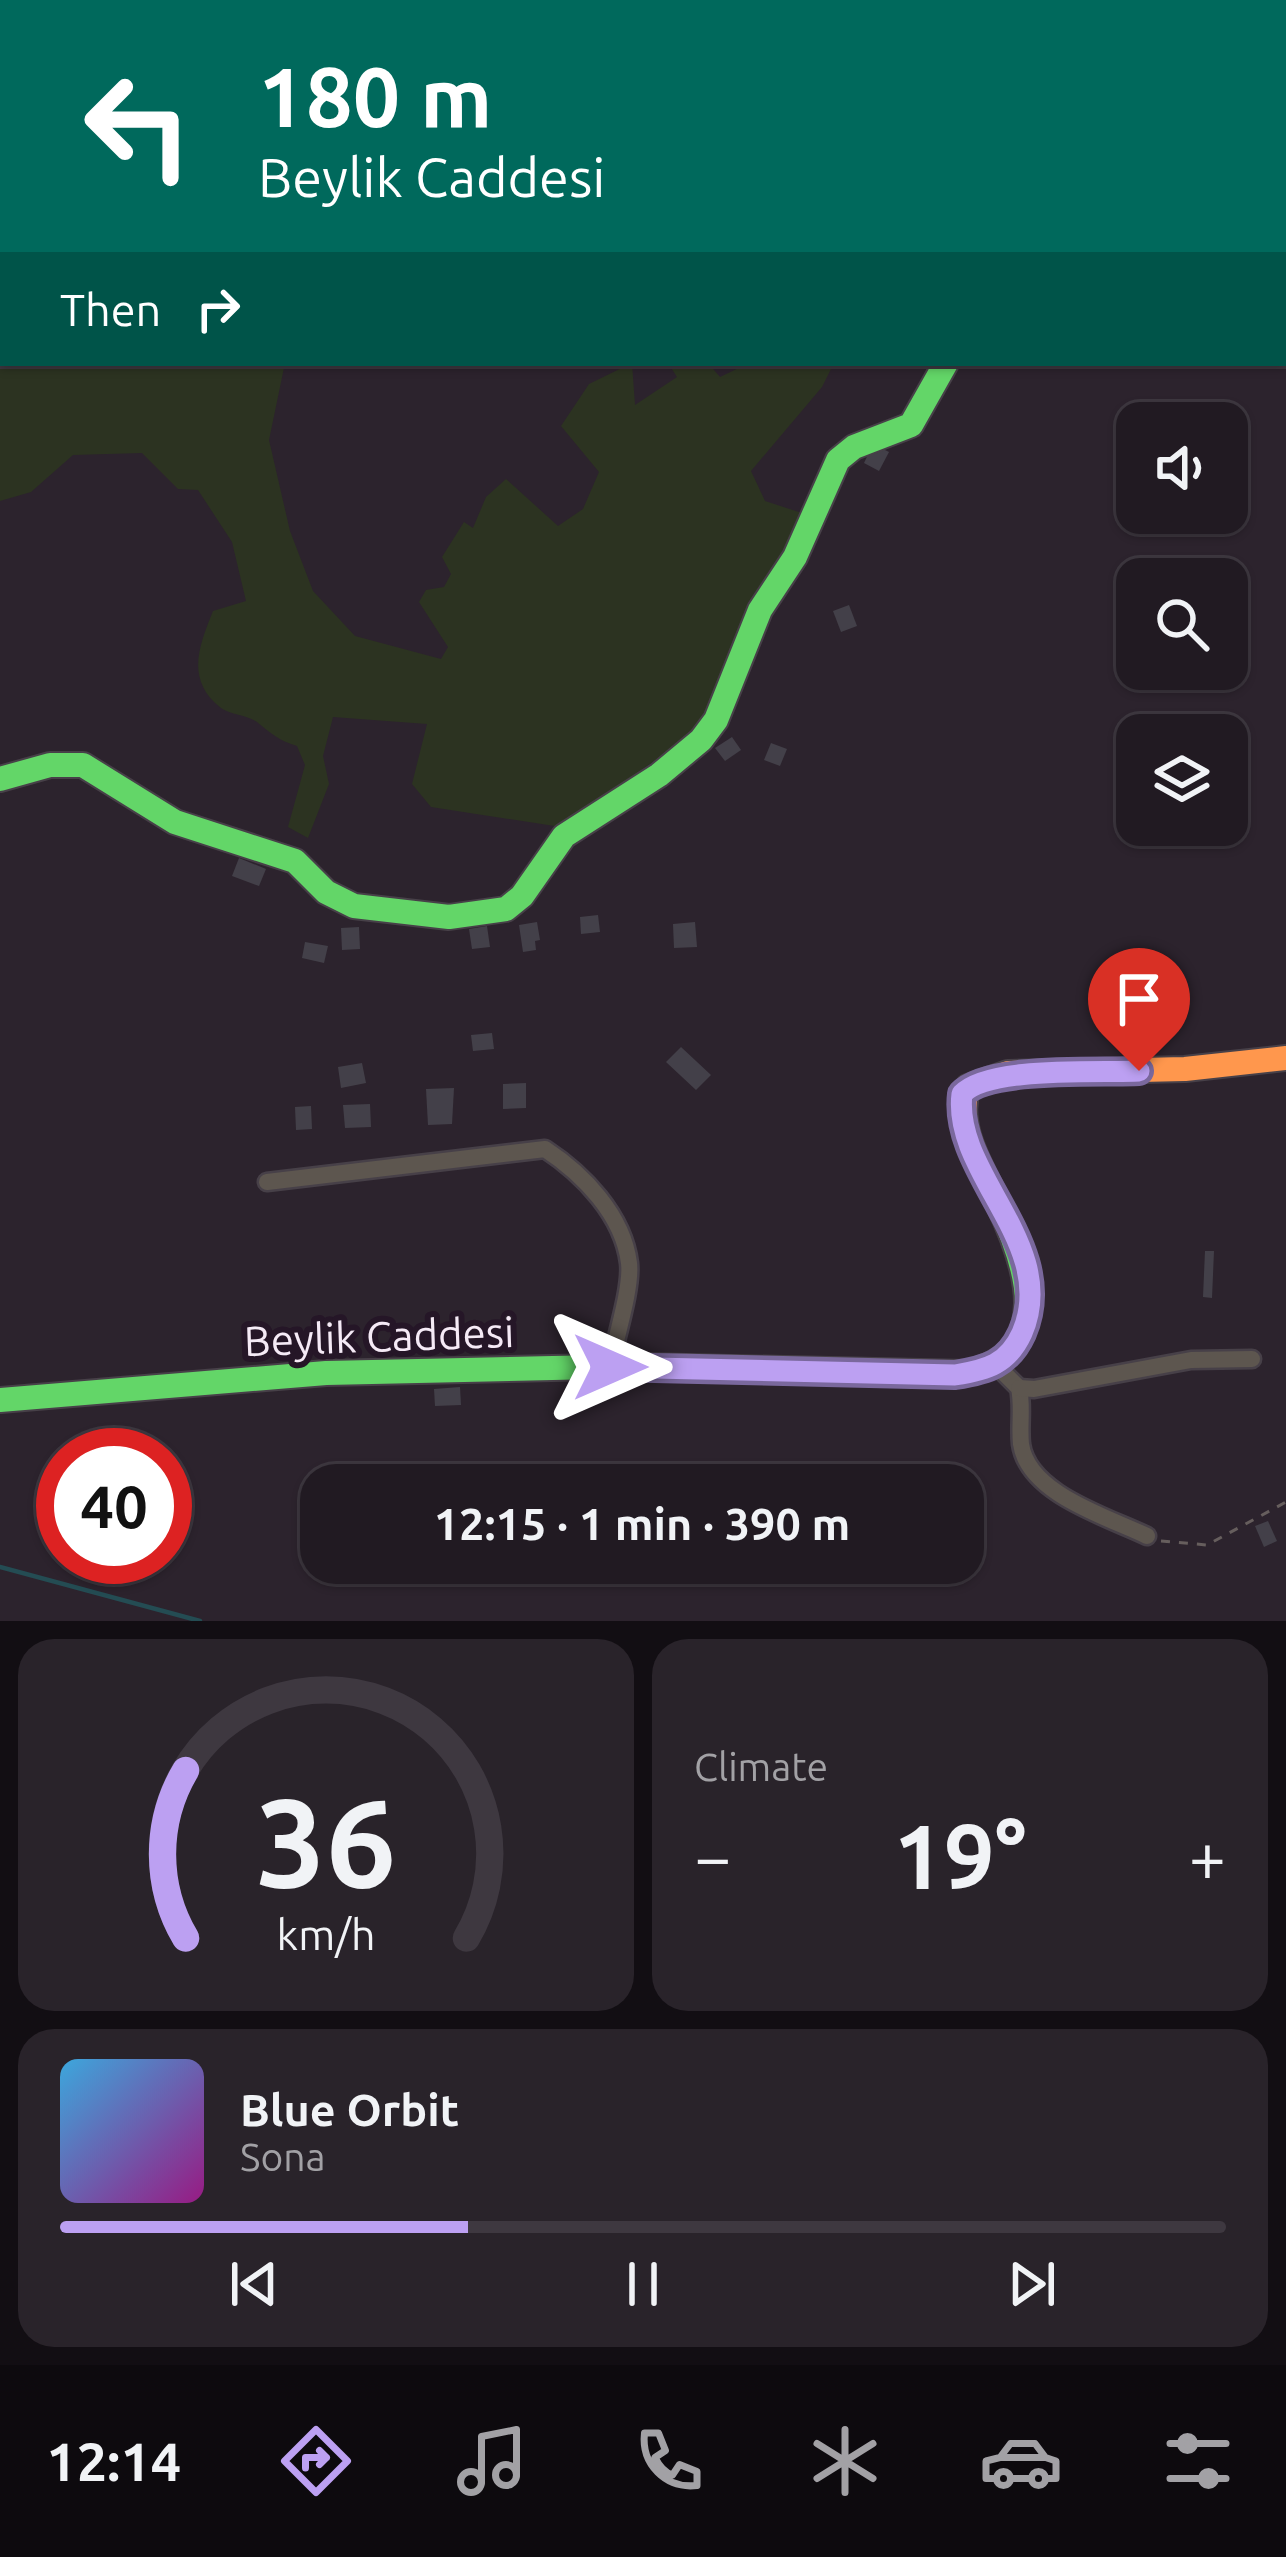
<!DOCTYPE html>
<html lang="en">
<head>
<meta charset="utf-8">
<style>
  :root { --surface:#211a22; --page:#29232a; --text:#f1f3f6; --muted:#a2a1a5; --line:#3e3840; --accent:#bca0f2 }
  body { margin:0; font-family:Ubuntu,sans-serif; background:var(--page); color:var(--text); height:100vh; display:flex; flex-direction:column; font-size:45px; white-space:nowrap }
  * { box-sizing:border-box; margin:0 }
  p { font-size:39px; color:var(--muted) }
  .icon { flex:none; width:66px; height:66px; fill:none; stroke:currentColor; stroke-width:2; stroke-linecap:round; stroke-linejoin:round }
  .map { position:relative; height:1621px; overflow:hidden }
  .sheet { display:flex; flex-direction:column; gap:18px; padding:18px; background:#120e13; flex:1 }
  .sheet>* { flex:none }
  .guide { position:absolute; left:0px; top:0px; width:1287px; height:366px; box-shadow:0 3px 9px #0004,0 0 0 3px var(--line); background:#00695c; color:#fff; overflow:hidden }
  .tools { position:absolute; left:1116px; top:402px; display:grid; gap:24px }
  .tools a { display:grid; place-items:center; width:132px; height:132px; border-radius:24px; background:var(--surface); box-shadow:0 3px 9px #0004,0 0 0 3px var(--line); font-size:60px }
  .speed { position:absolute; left:36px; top:1428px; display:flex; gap:24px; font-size:60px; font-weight:700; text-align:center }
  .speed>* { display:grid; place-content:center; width:156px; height:156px; border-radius:50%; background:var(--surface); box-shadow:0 3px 9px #0004,0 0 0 3px var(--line); line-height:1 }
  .speed .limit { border:18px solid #d22; background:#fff; color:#111 }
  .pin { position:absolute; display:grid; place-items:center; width:102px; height:102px; color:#fff; margin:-123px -51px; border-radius:50% 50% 50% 0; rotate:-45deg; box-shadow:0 0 12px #0007 }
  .pin .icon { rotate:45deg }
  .me { position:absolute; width:132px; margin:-66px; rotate:90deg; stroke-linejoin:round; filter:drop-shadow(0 0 9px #0008) }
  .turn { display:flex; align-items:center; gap:42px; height:252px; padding:0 60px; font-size:54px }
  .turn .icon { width:156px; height:156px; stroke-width:2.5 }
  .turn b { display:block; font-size:84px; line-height:102px }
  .then { display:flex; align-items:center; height:114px; padding:0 60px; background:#0003; gap:24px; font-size:45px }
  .big { font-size:90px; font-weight:700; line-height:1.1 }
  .sheet .card { flex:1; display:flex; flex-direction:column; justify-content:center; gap:18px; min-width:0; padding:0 42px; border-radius:36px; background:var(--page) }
  .sheet .dial { align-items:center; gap:0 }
  .dial svg { height:312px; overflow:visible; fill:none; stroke:var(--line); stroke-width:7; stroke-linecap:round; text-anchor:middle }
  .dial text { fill:var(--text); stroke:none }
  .song { display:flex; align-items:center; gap:36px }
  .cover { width:144px; height:144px; border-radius:18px; background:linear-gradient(135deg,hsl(200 70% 55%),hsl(310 70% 35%)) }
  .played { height:12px; border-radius:6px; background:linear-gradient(90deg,var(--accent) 35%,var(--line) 35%) }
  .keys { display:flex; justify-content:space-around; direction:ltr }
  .heat { display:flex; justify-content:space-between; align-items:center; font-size:66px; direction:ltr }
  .sheet .tiles { flex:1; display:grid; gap:18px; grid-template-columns:1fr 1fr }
  .card:last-child { grid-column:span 2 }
  .trip { position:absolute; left:300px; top:1464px; width:684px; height:120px; border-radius:36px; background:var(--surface); box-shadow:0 3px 9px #0004,0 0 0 3px var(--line); font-weight:700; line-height:120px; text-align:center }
  .menu { display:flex; height:192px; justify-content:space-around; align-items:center; background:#0d0a0e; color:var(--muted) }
  .menu .icon { width:84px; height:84px }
  .menu .current { color:var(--accent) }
  .menu b { font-size:54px; color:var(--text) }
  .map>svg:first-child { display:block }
  .green { fill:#2c3321 }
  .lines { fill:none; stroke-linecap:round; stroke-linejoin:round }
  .stream { stroke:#244c53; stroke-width:4.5 }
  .building { fill:#434049 }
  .street-casing { stroke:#474048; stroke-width:21 }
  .fast-casing { stroke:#474048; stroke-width:28 }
  .slow-casing { stroke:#474048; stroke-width:28 }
  .path { stroke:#665e5d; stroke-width:3; stroke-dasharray:9 9; stroke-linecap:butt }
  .street { stroke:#5d564f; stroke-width:16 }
  .fast { stroke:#63d668; stroke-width:24 }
  .slow { stroke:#ff974d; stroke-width:24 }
  .route-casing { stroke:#7a689d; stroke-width:30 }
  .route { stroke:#bca0f2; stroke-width:21 }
  .labels { text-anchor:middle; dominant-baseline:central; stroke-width:12; stroke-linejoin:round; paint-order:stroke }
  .street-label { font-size:42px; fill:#f5eaf6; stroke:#251627 }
</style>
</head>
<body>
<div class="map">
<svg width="1286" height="1621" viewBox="0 0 1286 1621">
  <rect width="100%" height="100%" fill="#2c232d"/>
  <path class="green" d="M0,0H135L3,3V363H285L269,440L290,531L313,591L355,636L441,659L448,647L419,602L426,590L444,587L451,574L442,557L464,522L473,528L486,497L506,479L558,526L583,509L599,472L561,426L589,384L632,363L635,405L677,377L668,363H708L720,377L749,363H834L822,387L751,471L765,501L802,513L707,723L561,827L431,807L412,784L427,724L333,717L323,756L329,784L308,838L288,827L305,765L297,746C278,740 272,734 257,722C247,715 231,715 221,708C185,680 199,646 213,611L246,601L232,542L198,490L178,489L142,453L73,455L31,492L0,501Z"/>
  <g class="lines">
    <polyline class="stream" points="0,1567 200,1621"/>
  </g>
  <g class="building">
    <polygon points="873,444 889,452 879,471 864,463"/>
    <polygon points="849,605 857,626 841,632 833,611"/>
    <polygon points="732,737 741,750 725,761 715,748"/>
    <polygon points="771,743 787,749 780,766 764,760"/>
    <polygon points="239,858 266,869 259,886 232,876"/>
    <polygon points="598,915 600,932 581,934 580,917"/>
    <polygon points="537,922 540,940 535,941 536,950 523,952 519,925"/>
    <polygon points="695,922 697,947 674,948 673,924"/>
    <polygon points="487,926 490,947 472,949 469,929"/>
    <polygon points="359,927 360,949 342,950 341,928"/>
    <polygon points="305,942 328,946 324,963 302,958"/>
    <polygon points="492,1033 494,1049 473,1051 471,1035"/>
    <polygon points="681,1047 711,1075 696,1090 666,1062"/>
    <polygon points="362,1063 366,1083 341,1088 338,1067"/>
    <polygon points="526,1083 526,1108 503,1109 503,1084"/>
    <polygon points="454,1088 452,1124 428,1125 426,1089"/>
    <polygon points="370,1104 371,1127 345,1128 343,1105"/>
    <polygon points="311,1106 312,1129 296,1130 295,1107"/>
    <polygon points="1205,1251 1214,1251 1212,1298 1203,1297"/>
    <polygon points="460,1387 461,1405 435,1406 434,1389"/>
    <polygon points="1268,1521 1277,1541 1264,1547 1255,1526"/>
  </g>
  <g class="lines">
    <g class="street-casing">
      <g id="street">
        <polyline points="1059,0 1062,3"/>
        <polyline points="1284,75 1286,75"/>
        <path d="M267,1182L545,1149C583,1174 623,1215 629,1263C632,1288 615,1340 610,1367"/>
        <path d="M997,1366L1019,1388C1023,1407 1019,1425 1021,1444C1028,1494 1108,1517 1147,1536"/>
        <polyline points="1019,1388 1034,1389 1191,1360 1252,1359"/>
      </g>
    </g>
    <g class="fast-casing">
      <g id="fast">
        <polyline points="0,779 50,765 83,765 175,822 295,861 326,892 354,906 449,917 506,909 522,896 564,836 659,775 701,740 716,720 760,610 795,557 838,460 854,447 911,425 946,363"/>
        <path d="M0,1400L326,1373L642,1366L966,1373C1058,1353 1026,1263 998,1203"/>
      </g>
    </g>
    <g class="slow-casing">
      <path id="slow" d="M998,1203C982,1167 954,1127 968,1087L1008,1073L1185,1069L1286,1058"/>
    </g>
    <g class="path">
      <polyline points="686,0 695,3"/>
      <polyline points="733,3 746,0"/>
      <polyline points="1161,1541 1207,1545 1286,1502"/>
    </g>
    <use href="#street" class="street"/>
    <use href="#fast" class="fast"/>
    <use href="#slow" class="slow"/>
  </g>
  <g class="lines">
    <g class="route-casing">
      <path id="route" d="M610,1367L955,1375C987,1370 1008,1364 1022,1333C1060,1245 952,1174 962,1094C988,1066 1098,1073 1139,1071"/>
    </g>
    <use href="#route" class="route"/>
  </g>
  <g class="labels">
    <g class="street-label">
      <text transform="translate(379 1336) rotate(-2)">Beylik Caddesi</text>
    </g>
  </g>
</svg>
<div class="tools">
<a><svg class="icon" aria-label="sound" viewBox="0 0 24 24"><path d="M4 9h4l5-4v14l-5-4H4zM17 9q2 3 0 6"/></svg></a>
<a><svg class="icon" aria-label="search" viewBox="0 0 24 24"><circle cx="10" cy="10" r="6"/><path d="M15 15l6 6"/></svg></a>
<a><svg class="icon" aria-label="layers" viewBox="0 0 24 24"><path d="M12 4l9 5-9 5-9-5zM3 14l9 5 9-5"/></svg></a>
</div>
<div class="speed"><div class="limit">40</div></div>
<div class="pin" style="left:1139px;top:1071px;background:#d93025"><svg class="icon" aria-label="arrive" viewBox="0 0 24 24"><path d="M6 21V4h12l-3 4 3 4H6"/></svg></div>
<svg class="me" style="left:610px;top:1367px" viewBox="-20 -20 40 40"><path d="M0-17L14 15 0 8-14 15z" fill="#bca0f2" stroke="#fff" stroke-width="4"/></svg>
<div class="trip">12:15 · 1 min · 390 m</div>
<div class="guide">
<div class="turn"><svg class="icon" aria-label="left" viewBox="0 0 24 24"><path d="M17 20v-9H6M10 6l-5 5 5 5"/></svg><div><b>180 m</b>Beylik Caddesi</div></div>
<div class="then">Then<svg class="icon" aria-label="right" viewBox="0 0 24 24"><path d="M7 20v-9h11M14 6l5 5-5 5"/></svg></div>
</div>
</div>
<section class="sheet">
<div class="tiles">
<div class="card dial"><svg viewBox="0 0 100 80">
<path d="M14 69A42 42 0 1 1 86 69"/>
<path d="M14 69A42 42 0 0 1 14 26" stroke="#bca0f2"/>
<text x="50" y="56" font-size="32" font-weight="700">36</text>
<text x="50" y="72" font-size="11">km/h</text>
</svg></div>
<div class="card"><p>Climate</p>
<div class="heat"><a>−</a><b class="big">19°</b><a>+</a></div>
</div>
<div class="card">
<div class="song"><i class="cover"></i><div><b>Blue Orbit</b><p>Sona</p></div></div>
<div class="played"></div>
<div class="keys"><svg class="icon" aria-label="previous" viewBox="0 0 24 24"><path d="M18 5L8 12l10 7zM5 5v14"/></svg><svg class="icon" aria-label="pause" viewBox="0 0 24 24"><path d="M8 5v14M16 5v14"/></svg><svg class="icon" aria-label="next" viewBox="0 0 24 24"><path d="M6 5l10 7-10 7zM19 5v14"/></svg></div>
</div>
</div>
</section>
<nav class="menu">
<b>12:14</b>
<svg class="icon current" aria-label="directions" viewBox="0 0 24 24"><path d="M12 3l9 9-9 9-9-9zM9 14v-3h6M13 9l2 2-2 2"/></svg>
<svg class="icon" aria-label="music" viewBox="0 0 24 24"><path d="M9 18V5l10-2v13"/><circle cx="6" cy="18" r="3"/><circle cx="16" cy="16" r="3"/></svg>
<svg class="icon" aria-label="phone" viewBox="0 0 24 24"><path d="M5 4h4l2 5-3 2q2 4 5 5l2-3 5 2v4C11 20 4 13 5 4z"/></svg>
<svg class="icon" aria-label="climate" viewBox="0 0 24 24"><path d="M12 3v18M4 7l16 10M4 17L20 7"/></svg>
<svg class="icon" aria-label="car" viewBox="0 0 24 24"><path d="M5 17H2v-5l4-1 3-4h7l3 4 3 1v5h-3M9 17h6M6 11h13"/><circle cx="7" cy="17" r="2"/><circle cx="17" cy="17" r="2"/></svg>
<svg class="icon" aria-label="filters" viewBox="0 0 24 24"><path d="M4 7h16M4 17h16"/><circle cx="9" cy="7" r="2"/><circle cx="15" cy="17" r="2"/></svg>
</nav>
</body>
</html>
